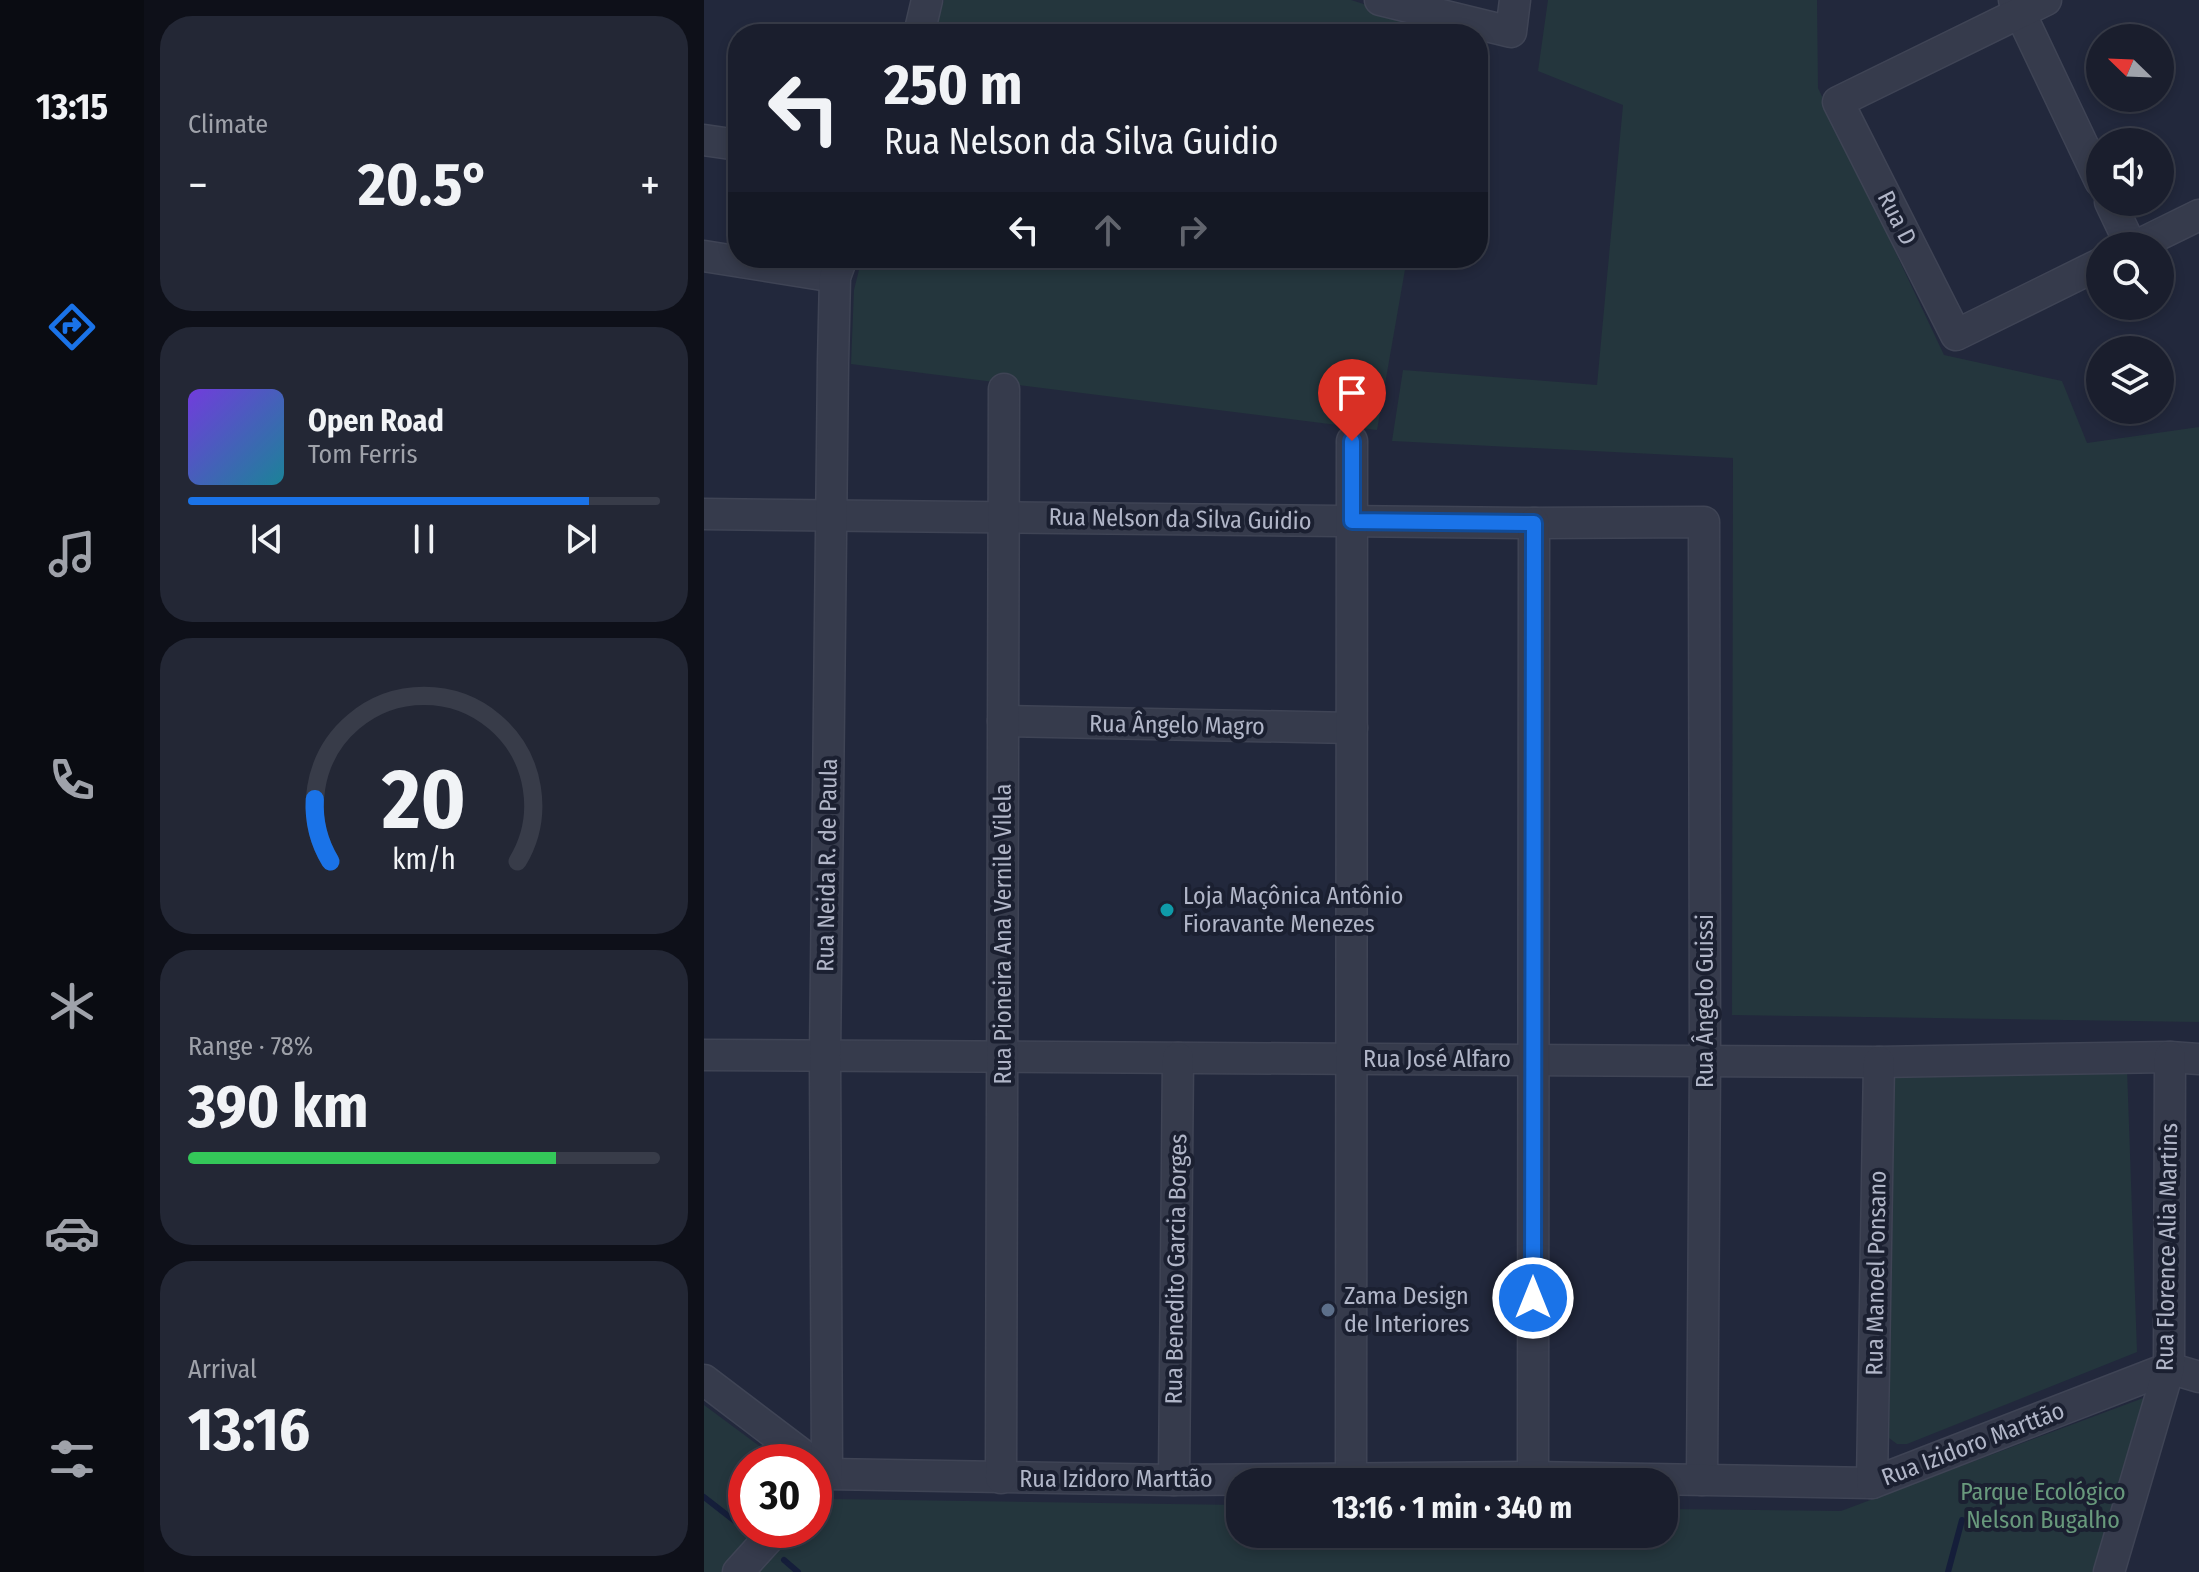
<!DOCTYPE html>
<html lang="en">
<head>
<meta charset="utf-8">
<style>
  :root { --surface:#1a1e2d; --page:#232735; --text:#f1f3f6; --muted:#9fa2aa; --line:#383c49; --accent:#1a73e8 }
  body { margin:0; font-family:"Fira Sans Condensed",sans-serif; background:var(--page); color:var(--text); height:100vh; display:flex; flex-direction:column; font-size:30px; white-space:nowrap }
  * { box-sizing:border-box; margin:0 }
  p { font-size:26px; color:var(--muted) }
  .icon { flex:none; width:44px; height:44px; fill:none; stroke:currentColor; stroke-width:2; stroke-linecap:round; stroke-linejoin:round }
  .map { position:relative; flex:1; overflow:hidden }
  .side { display:flex; flex-direction:column; gap:16px; padding:16px; background:#0e1019; width:560px }
  .side>* { flex:none }
  .top-card { position:absolute; left:24px; top:24px; width:760px; height:244px; border-radius:32px; box-shadow:0 4px 12px #0003,0 0 0 2px var(--line); background:#1a1e2d; color:var(--text); overflow:hidden }
  .needle { width:52px; rotate:293deg }
  .controls { position:absolute; left:1382px; top:24px; display:grid; gap:16px }
  .controls a { display:grid; place-items:center; width:88px; height:88px; border-radius:50%; background:var(--surface); box-shadow:0 4px 12px #0003,0 0 0 2px var(--line); font-size:40px }
  .speed { position:absolute; left:24px; top:1444px; display:flex; gap:16px; font-size:40px; font-weight:700; text-align:center }
  .speed>* { display:grid; place-content:center; width:104px; height:104px; border-radius:50%; background:var(--surface); box-shadow:0 4px 12px #0003,0 0 0 2px var(--line); line-height:1 }
  .speed .limit { border:12px solid #d22; background:#fff; color:#111 }
  .pin { position:absolute; display:grid; place-items:center; width:68px; height:68px; color:#fff; margin:-82px -34px; border-radius:50% 50% 50% 0; rotate:-45deg; box-shadow:0 0 8px #0007 }
  .pin .icon { rotate:45deg }
  .me { position:absolute; width:88px; margin:-44px; rotate:0deg; stroke-linejoin:round; filter:drop-shadow(0 0 6px #0008) }
  .turn { display:flex; align-items:center; gap:28px; height:168px; padding:0 24px; font-size:36px }
  .turn .icon { width:104px; height:104px; stroke-width:2.5 }
  .turn b { display:block; font-size:56px; line-height:68px }
  .lanes { display:flex; align-items:center; height:76px; padding:0 24px; background:#0003; justify-content:center; gap:40px; direction:ltr }
  .lanes .off { opacity:.35 }
  .big { font-size:60px; font-weight:700; line-height:1.1 }
  .side .widget { flex:1; display:flex; flex-direction:column; justify-content:center; gap:12px; min-width:0; padding:0 28px; border-radius:32px; background:var(--page) }
  .side .dial { align-items:center; gap:0 }
  .dial svg { height:208px; overflow:visible; fill:none; stroke:var(--line); stroke-width:7; stroke-linecap:round; text-anchor:middle }
  .dial text { fill:var(--text); stroke:none }
  .song { display:flex; align-items:center; gap:24px }
  .cover { width:96px; height:96px; border-radius:12px; background:linear-gradient(135deg,hsl(260 70% 55%),hsl(190 70% 35%)) }
  .played { height:8px; border-radius:4px; background:linear-gradient(90deg,var(--accent) 85%,var(--line) 85%) }
  .keys { display:flex; justify-content:space-around; direction:ltr }
  .heat { display:flex; justify-content:space-between; align-items:center; font-size:44px; direction:ltr }
  .charge { height:12px; border-radius:6px; background:linear-gradient(90deg,#34c759 78%,var(--line) 0) }
  .trip { position:absolute; left:522px; top:1468px; width:452px; height:80px; border-radius:32px; background:var(--surface); box-shadow:0 4px 12px #0003,0 0 0 2px var(--line); font-weight:700; line-height:80px; text-align:center }
  main { display:flex; flex:1; min-height:0 }
  .tabs { display:flex; flex-direction:column; width:144px; justify-content:space-around; align-items:center; background:#0a0c12; color:var(--muted) }
  .tabs .icon { width:56px; height:56px }
  .tabs .current { color:var(--accent) }
  .tabs b { font-size:36px; color:var(--text) }
  .map>svg:first-child { display:block }
  .green { fill:#24363d }
  .lines { fill:none; stroke-linecap:round; stroke-linejoin:round }
  .stream { stroke:#151e3a; stroke-width:6 }
  .minor-casing { stroke:#3f4455; stroke-width:33 }
  .minor { stroke:#363b4c; stroke-width:30 }
  .route-casing { stroke:#114b97; stroke-width:20 }
  .route { stroke:#1a73e8; stroke-width:14 }
  .culture-dot { fill:#0f9aa8; stroke:#1b2031; stroke-width:3 }
  .service-dot { fill:#5c6f8a; stroke:#1b2031; stroke-width:3 }
  .labels { text-anchor:middle; dominant-baseline:central; stroke-width:8; stroke-linejoin:round; paint-order:stroke }
  .street-label { font-size:24px; fill:#b1b6c8; stroke:#1b2031 }
  .poi-label { font-size:24px; fill:#b1b6c8; stroke:#1b2031; text-anchor:start }
  .park-label { font-size:24px; fill:#68997c; stroke:#1b2031 }
</style>
</head>
<body>
<main>
<nav class="tabs">
<b>13:15</b>
<svg class="icon current" aria-label="directions" viewBox="0 0 24 24"><path d="M12 3l9 9-9 9-9-9zM9 14v-3h6M13 9l2 2-2 2"/></svg>
<svg class="icon" aria-label="music" viewBox="0 0 24 24"><path d="M9 18V5l10-2v13"/><circle cx="6" cy="18" r="3"/><circle cx="16" cy="16" r="3"/></svg>
<svg class="icon" aria-label="phone" viewBox="0 0 24 24"><path d="M5 4h4l2 5-3 2q2 4 5 5l2-3 5 2v4C11 20 4 13 5 4z"/></svg>
<svg class="icon" aria-label="climate" viewBox="0 0 24 24"><path d="M12 3v18M4 7l16 10M4 17L20 7"/></svg>
<svg class="icon" aria-label="car" viewBox="0 0 24 24"><path d="M5 17H2v-5l4-1 3-4h7l3 4 3 1v5h-3M9 17h6M6 11h13"/><circle cx="7" cy="17" r="2"/><circle cx="17" cy="17" r="2"/></svg>
<svg class="icon" aria-label="filters" viewBox="0 0 24 24"><path d="M4 7h16M4 17h16"/><circle cx="9" cy="7" r="2"/><circle cx="15" cy="17" r="2"/></svg>
</nav>
<section class="side">
<div class="widget"><p>Climate</p>
<div class="heat"><a>−</a><b class="big">20.5°</b><a>+</a></div>
</div>
<div class="widget">
<div class="song"><i class="cover"></i><div><b>Open Road</b><p>Tom Ferris</p></div></div>
<div class="played"></div>
<div class="keys"><svg class="icon" aria-label="previous" viewBox="0 0 24 24"><path d="M18 5L8 12l10 7zM5 5v14"/></svg><svg class="icon" aria-label="pause" viewBox="0 0 24 24"><path d="M8 5v14M16 5v14"/></svg><svg class="icon" aria-label="next" viewBox="0 0 24 24"><path d="M6 5l10 7-10 7zM19 5v14"/></svg></div>
</div>
<div class="widget dial"><svg viewBox="0 0 100 80">
<path d="M14 69A42 42 0 1 1 86 69"/>
<path d="M14 69A42 42 0 0 1 8 45" stroke="#1a73e8"/>
<text x="50" y="56" font-size="32" font-weight="700">20</text>
<text x="50" y="72" font-size="11">km/h</text>
</svg></div>
<div class="widget"><p>Range · 78%</p><b class="big">390 km</b><div class="charge"></div></div>
<div class="widget"><p>Arrival</p><b class="big">13:16</b></div>
</section>
<div class="map">
<svg width="1495" height="1572" viewBox="0 0 1495 1572">
  <rect width="100%" height="100%" fill="#22283c"/>
  <g class="green">
    <polygon points="240,0 647,0 743,31 742,34 230,34"/>
    <polygon points="844,0 1113,0 1114,88 1240,355 1358,381 1383,443 1495,427 1495,1022 1028,1015 1029,458 688,441 699,370 893,385 919,105 834,71"/>
    <polygon points="158,258 703,258 673,430 147,364 150,290"/>
    <polygon points="1423,1069 1433,1352 1203,1444 1193,1444 1185,1438 1188,1072"/>
    <polygon points="1442,1397 1389,1572 0,1572 0,1405 77,1462 42,1462 42,1530 110,1530 110,1486 127,1499 536,1505 536,1534 960,1534 960,1509 1137,1511"/>
  </g>
  <g class="lines">
    <g class="stream">
      <polyline points="0,1497 36,1525"/>
      <polyline points="80,1560 94,1572"/>
      <polyline points="1244,1572 1258,1520"/>
    </g>
    <g class="minor-casing">
      <g id="minor">
        <polyline points="676,0 807,32 811,0"/>
        <polyline points="1310,0 1396,181"/>
        <polyline points="1342,0 1134,102 1252,335 1396,264"/>
        <polyline points="215,34 223,0"/>
        <polyline points="0,140 34,145"/>
        <polyline points="1406,202 1427,246"/>
        <polyline points="1432,246 1495,215"/>
        <polyline points="0,256 131,277"/>
        <polyline points="0,514 830,523 1000,522 1001,1061 998,1480"/>
        <polyline points="299,721 648,728"/>
        <polyline points="0,1055 1175,1062 1466,1057 1495,1059"/>
        <polyline points="0,1380 108,1462"/>
        <polyline points="110,1464 123,1474 470,1480 829,1477 1168,1483 1465,1368 1495,1377"/>
        <polyline points="123,1474 121,1056 129,363 131,277 138,258"/>
        <polyline points="829,1477 830,523"/>
        <polyline points="297,1478 300,389"/>
        <polyline points="647,1479 648,441"/>
        <polyline points="470,1480 474,1058"/>
        <polyline points="1168,1483 1175,1062"/>
        <polyline points="34,1572 72,1530"/>
        <polyline points="1405,1572 1465,1368 1466,1057"/>
      </g>
    </g>
    <use href="#minor" class="minor"/>
  </g>
  <g class="lines">
    <g class="route-casing">
      <polyline id="route" points="648,441 648,521 830,523 829,1298"/>
    </g>
    <use href="#route" class="route"/>
  </g>
  <circle class="culture-dot" cx="463" cy="910" r="8"/>
  <circle class="service-dot" cx="624" cy="1310" r="8"/>
  <g class="labels">
    <g class="street-label">
      <text transform="translate(1193 218) rotate(63)">Rua D</text>
      <text transform="translate(476 519) rotate(1)">Rua Nelson da Silva Guidio</text>
      <text transform="translate(473 725) rotate(1)">Rua Ângelo Magro</text>
      <text transform="translate(123 865) rotate(-89)">Rua Neida R. de Paula</text>
      <text transform="translate(299 934) rotate(-90)">Rua Pioneira Ana Vernile Vilela</text>
      <text transform="translate(1001 1001) rotate(-90)">Rua Ângelo Guissi</text>
      <text x="733" y="1059">Rua José Alfaro</text>
      <text transform="translate(1463 1247) rotate(-89)">Rua Florence Alia Martins</text>
      <text transform="translate(472 1269) rotate(-89)">Rua Benedito Garcia Borges</text>
      <text transform="translate(1172 1273) rotate(-89)">Rua Manoel Ponsano</text>
      <text transform="translate(1269 1444) rotate(-21)">Rua Izidoro Marttão</text>
      <text x="412" y="1479">Rua Izidoro Marttão</text>
    </g>
    <g class="poi-label">
      <text x="479" y="896">Loja Maçônica Antônio<tspan x="479" dy="28">Fioravante Menezes</tspan></text>
      <text x="640" y="1296">Zama Design<tspan x="640" dy="28">de Interiores</tspan></text>
    </g>
    <g class="park-label">
      <text x="1339" y="1492">Parque Ecológico<tspan x="1339" dy="28">Nelson Bugalho</tspan></text>
    </g>
  </g>
</svg>
<div class="controls">
<a><svg class="needle" viewBox="-14 -14 28 28"><path d="M0-13l5 13h-10z" fill="#e53935"/><path d="M0 13l5-13h-10z" fill="#9fa2aa"/></svg></a>
<a><svg class="icon" aria-label="sound" viewBox="0 0 24 24"><path d="M4 9h4l5-4v14l-5-4H4zM17 9q2 3 0 6"/></svg></a>
<a><svg class="icon" aria-label="search" viewBox="0 0 24 24"><circle cx="10" cy="10" r="6"/><path d="M15 15l6 6"/></svg></a>
<a><svg class="icon" aria-label="layers" viewBox="0 0 24 24"><path d="M12 4l9 5-9 5-9-5zM3 14l9 5 9-5"/></svg></a>
</div>
<div class="speed"><div class="limit">30</div></div>
<div class="pin" style="left:648px;top:441px;background:#d93025"><svg class="icon" aria-label="arrive" viewBox="0 0 24 24"><path d="M6 21V4h12l-3 4 3 4H6"/></svg></div>
<svg class="me" style="left:829px;top:1298px" viewBox="-20 -20 40 40"><circle r="17" fill="#1a73e8" stroke="#fff" stroke-width="3"/><path d="M0-11L8 9 0 5-8 9z" fill="#fff"/></svg>
<div class="trip">13:16 · 1 min · 340 m</div>
<div class="top-card">
<div class="turn"><svg class="icon" aria-label="left" viewBox="0 0 24 24"><path d="M17 20v-9H6M10 6l-5 5 5 5"/></svg><div><b>250 m</b>Rua Nelson da Silva Guidio</div></div>
<div class="lanes"><svg class="icon" aria-label="left" viewBox="0 0 24 24"><path d="M17 20v-9H6M10 6l-5 5 5 5"/></svg><svg class="icon off" aria-label="ahead" viewBox="0 0 24 24"><path d="M12 20V5M6 11l6-6 6 6"/></svg><svg class="icon off" aria-label="right" viewBox="0 0 24 24"><path d="M7 20v-9h11M14 6l5 5-5 5"/></svg></div>
</div>
</div>
</main>
</body>
</html>
